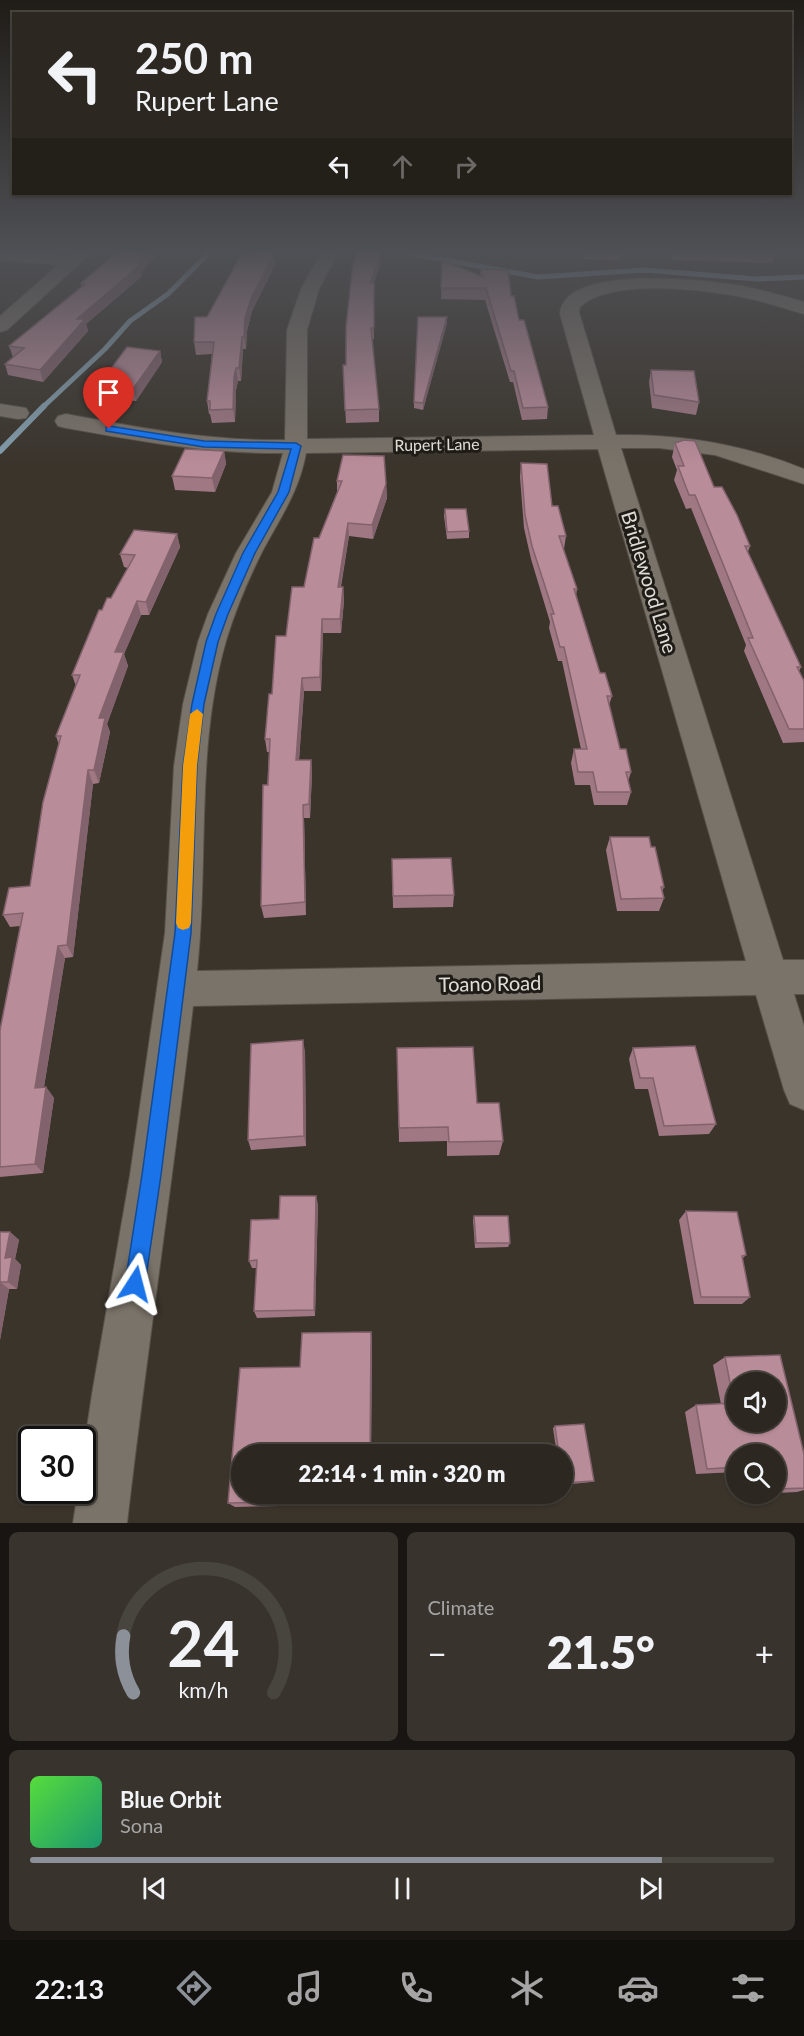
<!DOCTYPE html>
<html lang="en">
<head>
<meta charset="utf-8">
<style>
  :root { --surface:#2c2720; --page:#38332d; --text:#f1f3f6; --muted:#a6a5a5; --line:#48443e; --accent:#8c9099 }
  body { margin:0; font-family:Lato,sans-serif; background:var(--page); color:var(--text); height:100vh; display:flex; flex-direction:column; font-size:22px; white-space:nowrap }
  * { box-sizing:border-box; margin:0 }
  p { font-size:20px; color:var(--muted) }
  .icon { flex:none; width:33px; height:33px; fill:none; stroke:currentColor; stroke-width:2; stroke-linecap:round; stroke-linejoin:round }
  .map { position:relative; height:1523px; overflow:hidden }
  .side { display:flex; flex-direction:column; gap:9px; padding:9px; background:#181512; flex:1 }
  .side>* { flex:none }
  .banner { position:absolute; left:12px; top:12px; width:780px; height:183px; border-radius:0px; box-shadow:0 2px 4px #0004,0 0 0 2px var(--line); background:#2c2720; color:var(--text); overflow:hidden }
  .tools { position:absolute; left:726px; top:1372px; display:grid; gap:12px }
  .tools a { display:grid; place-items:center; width:60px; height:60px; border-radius:50%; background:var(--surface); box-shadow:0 2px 4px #0004,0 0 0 2px var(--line); font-size:30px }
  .speed { position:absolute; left:18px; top:1426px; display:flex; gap:12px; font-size:30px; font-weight:700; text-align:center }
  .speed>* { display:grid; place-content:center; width:78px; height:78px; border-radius:50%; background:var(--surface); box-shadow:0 2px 4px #0004,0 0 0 2px var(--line); line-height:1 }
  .speed .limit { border:3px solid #111; border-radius:9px; background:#fff; color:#111 }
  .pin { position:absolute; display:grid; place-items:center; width:51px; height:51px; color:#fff; margin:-62px -26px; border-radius:50% 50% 50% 0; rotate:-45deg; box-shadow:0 0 6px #0007 }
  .pin .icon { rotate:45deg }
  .me { position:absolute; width:66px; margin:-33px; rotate:9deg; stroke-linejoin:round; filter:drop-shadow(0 0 4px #0008) }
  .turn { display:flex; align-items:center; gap:21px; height:126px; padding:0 24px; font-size:27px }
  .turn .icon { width:78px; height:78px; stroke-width:2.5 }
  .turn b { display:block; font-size:42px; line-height:51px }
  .lanes { display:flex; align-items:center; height:57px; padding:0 24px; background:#0003; justify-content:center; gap:30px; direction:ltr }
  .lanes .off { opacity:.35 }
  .big { font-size:45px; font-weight:800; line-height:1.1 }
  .side .tile { flex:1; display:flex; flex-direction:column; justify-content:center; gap:9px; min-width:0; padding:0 21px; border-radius:9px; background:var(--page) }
  .side .dial { align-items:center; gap:0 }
  .dial svg { height:156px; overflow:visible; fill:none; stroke:var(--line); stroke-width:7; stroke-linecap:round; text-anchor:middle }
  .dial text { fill:var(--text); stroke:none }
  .song { display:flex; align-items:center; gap:18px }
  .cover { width:72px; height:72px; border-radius:9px; background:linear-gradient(135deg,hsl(110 70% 55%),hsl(160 70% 35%)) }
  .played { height:6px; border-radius:3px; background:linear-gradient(90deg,var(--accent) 85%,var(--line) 85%) }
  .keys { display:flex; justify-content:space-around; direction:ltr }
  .heat { display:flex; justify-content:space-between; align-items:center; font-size:33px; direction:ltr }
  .side .tiles { flex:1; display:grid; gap:9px; grid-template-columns:1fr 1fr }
  .tile:last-child { grid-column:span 2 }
  .trip { position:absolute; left:231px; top:1444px; width:342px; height:60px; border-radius:30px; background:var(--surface); box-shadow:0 2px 4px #0004,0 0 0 2px var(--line); font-weight:800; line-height:60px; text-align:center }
  .dock { display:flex; height:96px; justify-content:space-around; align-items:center; background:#12100d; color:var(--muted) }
  .dock .icon { width:42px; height:42px }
  .dock .active { color:var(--accent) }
  .dock b { font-size:27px; color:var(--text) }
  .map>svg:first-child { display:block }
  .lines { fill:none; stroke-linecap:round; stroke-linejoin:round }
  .stream-far1 { stroke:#849ead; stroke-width:5 }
  .stream { stroke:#849ead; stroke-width:6 }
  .minor-casing { stroke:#56514a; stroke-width:2 }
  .minor { fill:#7a7369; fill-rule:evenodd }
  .wall { fill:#9f7884 }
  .shaded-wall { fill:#82626c }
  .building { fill:#b98c9a; stroke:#82626c; stroke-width:1.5; fill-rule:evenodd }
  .route { fill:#1a73e8; stroke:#114b97; stroke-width:1.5 }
  .slow { fill:#f59e0b }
  .labels { text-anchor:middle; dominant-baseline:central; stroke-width:6; stroke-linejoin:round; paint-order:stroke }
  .far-street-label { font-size:16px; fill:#e0dcd6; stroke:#1f1c18 }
  .street-label { font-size:20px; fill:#e0dcd6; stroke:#1f1c18 }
</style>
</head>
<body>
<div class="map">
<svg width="804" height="1523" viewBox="0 0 804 1523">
  <rect width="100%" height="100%" fill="#3a342b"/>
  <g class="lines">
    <g class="stream-far1">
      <polyline points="407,253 538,277 644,270 757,279 804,277"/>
      <polyline points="43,407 105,349 130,321 168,294 209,253"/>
    </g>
    <polyline class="stream" points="0,451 44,406"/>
    <g class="minor-casing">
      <g id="minor">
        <polygon points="0,253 69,256 72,253 91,253 7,330 0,332 0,316 58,265 0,260"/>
        <path d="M321,253H338L319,289L307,330V439L594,435L560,314C563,263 709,280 742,286C763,290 784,296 804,302V314C786,309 769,303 751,299C710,290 611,277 580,307L579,312L616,435C682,434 743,444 804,469V484L715,455L659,448H621L783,960H804V994H794L804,1026V1110L790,1104L784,1090L756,995L193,1006C173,1179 147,1350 127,1523H73L78,1491H82V1461L92,1394L130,1175L165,933L174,766L183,704L198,642L208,614L236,553L272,492L283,453C209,454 139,441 66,428L58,426L55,421L58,416L66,414C140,428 209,441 285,440L287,330L301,289ZM598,449L746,961L197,971C209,862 195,748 226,641C235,611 248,580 262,552C280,518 299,492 306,453Z"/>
        <polygon points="0,404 26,408 29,413 26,418 18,419 0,416"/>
      </g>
    </g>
    <use href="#minor" class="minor"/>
  </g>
  <g class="wall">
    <polygon points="582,253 622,253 620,260 584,259"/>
    <polygon points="670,253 775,253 772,263 673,260"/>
    <polygon points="156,256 141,272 142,276 86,324 88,331 43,382 8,375 5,364 13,357 9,346 81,287 81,283"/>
    <polygon points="442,260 480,276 480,269 511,296 548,407 547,419 522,420 513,382 510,382 485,300 441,299"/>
    <polygon points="381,263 374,283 374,339 372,339 379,409 379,422 346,423 343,365 346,365"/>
    <polygon points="275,265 252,311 247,331 246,349 243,349 241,381 238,381 236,390 235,422 212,423 210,414 209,414 207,401 212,354 196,355 194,342 207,317"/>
    <polygon points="447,317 447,323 423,410 414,408 414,402"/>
    <polygon points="160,351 162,362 136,401 101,398 98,386"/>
    <polygon points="651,370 699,402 696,415 652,408 649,382"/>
    <polygon points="675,443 714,487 750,546 748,552 801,667 799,671 804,681 804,742 783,743 744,651 746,645 691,508 686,509 674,480 677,470 672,457"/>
    <polygon points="224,451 226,464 215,492 175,490 172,476"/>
    <polygon points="521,463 552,506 566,536 564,549 563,549 577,589 576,596 600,673 612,696 609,705 620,749 631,772 628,782 631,792 627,805 594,805 590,785 575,785 571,763 574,749 581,749 562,661 558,661 549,628 550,622 531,559 524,528 520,477"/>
    <polygon points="337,481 386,484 387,498 373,539 349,536 341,587 343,587 344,601 341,633 323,633 321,691 304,691 299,760 311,760 312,773 310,818 304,818 306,915 264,918 261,906 269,752 267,752 265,739 272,694 286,636 304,587 319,538 337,492"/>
    <polygon points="445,509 469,531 469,538 447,539 444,516"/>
    <polygon points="177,534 180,547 149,615 141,615 124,654 128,666 107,724 110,732 99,783 93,784 73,957 65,958 44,1087 46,1087 54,1098 43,1173 0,1177 0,1030 20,926 10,927 3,915 30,886 59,745 56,736 76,686 72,675 102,610 111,598 128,568 124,567 120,554"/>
    <polygon points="610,837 651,847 664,887 662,892 664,898 659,911 617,911 606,850"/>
    <polygon points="392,859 454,895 453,907 393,908"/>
    <polygon points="397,1048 477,1103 503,1141 499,1155 447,1156 447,1141 399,1142"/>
    <polygon points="633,1048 716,1124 709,1134 659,1136 648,1089 635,1089 629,1059"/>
    <polygon points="305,1051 306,1146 251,1150 248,1140"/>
    <polygon points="318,1204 315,1316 257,1318 254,1311 257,1268 252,1268 249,1261 279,1219"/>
    <polygon points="686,1211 746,1255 742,1259 750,1297 742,1304 694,1304 679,1220"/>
    <polygon points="474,1216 510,1243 508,1247 475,1248 473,1220"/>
    <polygon points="0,1232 10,1232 19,1240 15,1259 21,1265 17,1289 9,1289 0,1340"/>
    <polygon points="371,1332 372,1341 371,1455 242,1455 242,1494 328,1494 328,1505 235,1507 228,1503 240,1368 300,1367 302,1333"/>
    <polygon points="725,1357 804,1454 804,1490 797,1492 776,1493 776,1455 736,1455 736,1473 736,1472 696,1474 685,1412 696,1405 721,1404 713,1365"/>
    <polygon points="555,1426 594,1481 591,1482 562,1485 562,1455 557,1455 553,1428"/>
    <polygon points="504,1494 523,1494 516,1505"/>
  </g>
  <g class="shaded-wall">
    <polygon points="147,253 155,253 156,256 141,272 142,276 86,324 88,331 43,382 40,370 77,319"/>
    <polygon points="274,253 275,265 252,311 247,331 246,349 244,337 245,318 251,299"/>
    <polygon points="381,253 381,263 374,283 374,339 370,283"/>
    <polygon points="447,317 447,323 423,410 423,403"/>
    <polygon points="242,337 243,349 241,381 239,368"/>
    <polygon points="160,351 162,362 136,401 133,389"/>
    <polygon points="236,368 238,381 236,390 235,422 233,409 234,377"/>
    <polygon points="224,451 226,464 215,492 212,478"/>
    <polygon points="386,484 387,498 373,539 372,525"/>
    <polygon points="348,523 349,536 338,601 338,587"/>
    <polygon points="177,534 180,547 149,615 146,602"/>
    <polygon points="343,587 344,601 341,633 340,619"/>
    <polygon points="137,601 141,615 124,654 128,666 107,724 110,732 99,783 94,770 99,718 115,652"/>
    <polygon points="322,619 323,633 321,691 320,677"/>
    <polygon points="302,678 304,691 298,773 296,760"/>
    <polygon points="311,760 312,773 310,818 309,804"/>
    <polygon points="88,770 93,784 73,957 67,945"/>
    <polygon points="303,805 304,818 306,915 305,902"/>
    <polygon points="58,946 65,958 42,1099 35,1088"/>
    <polygon points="303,1040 305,1051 306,1146 304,1136"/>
    <polygon points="46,1087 54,1098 43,1173 35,1164"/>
    <polygon points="316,1196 318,1204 315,1316 314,1310"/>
    <polygon points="10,1232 19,1240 15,1259 21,1265 17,1289 8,1282 5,1258"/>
    <polygon points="0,1282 9,1289 0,1340"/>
    <polygon points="371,1332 372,1341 371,1455 370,1455"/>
    <polygon points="325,1494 328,1494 328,1505 325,1501"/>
  </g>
  <g class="building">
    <polygon points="116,253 147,253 137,263 140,265 77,319 85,319 40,370 5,364 24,348 9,346 85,284 81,283"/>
    <polygon points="242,253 274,253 251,299 245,318 244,337 242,337 239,368 236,368 234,377 233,409 210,410 210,401 207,401 214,342 194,342 195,317 207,317"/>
    <polygon points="358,253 381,253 370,283 374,282 374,328 371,328 379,409 345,410 343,365 346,365 346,327 353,263"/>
    <polygon points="442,260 483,277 480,269 508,270 511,296 514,296 519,320 524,320 548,407 523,408 514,371 511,371 486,288 441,288"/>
    <polygon points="418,317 447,317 423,403 414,402"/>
    <polygon points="127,347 160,351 133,389 98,386"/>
    <polygon points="651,370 694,371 699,402 654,395"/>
    <polygon points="684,440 695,441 714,487 722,487 737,515 750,546 745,546 801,667 797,667 804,681 804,729 789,729 748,638 753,638 695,495 689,495 678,466 684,466 675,443"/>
    <polygon points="185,449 224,451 212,478 172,476"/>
    <polygon points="343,455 384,456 386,484 372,525 348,523 338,587 343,587 340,619 322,619 320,677 302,678 296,760 311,760 309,804 303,805 305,902 261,906 263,785 268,785 270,739 265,739 269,694 272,694 276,636 286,636 292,587 304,587 314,538 319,538 342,481 337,481"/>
    <polygon points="521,463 547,464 552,506 558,506 566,536 559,536 577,589 574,589 600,673 605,673 612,696 607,696 620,749 626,749 631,772 626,772 631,792 597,792 593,772 578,772 574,749 587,749 564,647 560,647 551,614 554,614 532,546 525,515"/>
    <polygon points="445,509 466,509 469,531 447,532"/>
    <polygon points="134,530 177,534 146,602 137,601 115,652 124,652 99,718 105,718 94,770 88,770 67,945 58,946 35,1088 46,1087 35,1164 0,1167 0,1030 23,913 3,915 9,888 30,886 43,802 61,736 56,736 80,675 72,675 99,610 102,610 107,598 111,598 135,555 120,554"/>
    <polygon points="610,837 649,837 651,847 655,847 664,887 661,887 664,898 621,899"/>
    <polygon points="451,858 454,895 393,896 392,859"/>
    <polygon points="303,1040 304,1136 248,1140 251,1044"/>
    <polygon points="695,1046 716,1124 664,1126 653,1078 640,1078 633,1048"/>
    <polygon points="473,1047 477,1103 499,1103 503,1141 449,1142 448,1127 399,1128 397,1048"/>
    <polygon points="280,1196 316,1196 314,1310 254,1311 257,1260 249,1261 251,1220 279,1219"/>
    <polygon points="686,1211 737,1212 746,1255 742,1256 750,1297 701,1297"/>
    <polygon points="474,1216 508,1216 510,1243 476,1243"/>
    <polygon points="0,1232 10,1232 5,1258 12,1257 8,1282 0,1282 0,1283"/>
    <polygon points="371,1332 370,1455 242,1455 242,1494 325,1494 325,1501 228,1503 240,1368 300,1367 302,1333"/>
    <path d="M780,1355L804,1454V1488L776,1489V1455H736V1467L707,1469L696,1405L734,1403L725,1357ZM736,1383H776V1422H736Z"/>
    <polygon points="584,1424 594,1481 563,1483 562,1455 559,1455 555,1426"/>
    <polygon points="507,1494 523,1494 518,1504"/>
  </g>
  <linearGradient id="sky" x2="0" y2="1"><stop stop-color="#201d18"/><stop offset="0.54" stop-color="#4f5055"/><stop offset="1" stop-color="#4f5055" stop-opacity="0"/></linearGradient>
  <rect width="804" height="466" fill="url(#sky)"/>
  <polygon class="route" points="109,426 204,441 296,443 301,446 289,492 255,553 228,614 218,642 204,704 197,766 191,933 161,1175 145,1284 142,1291 135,1294 127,1291 125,1284 142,1175 175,933 183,766 192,704 206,642 216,614 243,553 278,492 291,449 204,447 106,431 106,427"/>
  <polygon class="slow" points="197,709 203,714 197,766 191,923 189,928 183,930 178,928 176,923 183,766 190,714"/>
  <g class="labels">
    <g class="far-street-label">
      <text transform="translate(437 444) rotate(-1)">Rupert Lane</text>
    </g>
    <g class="street-label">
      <text transform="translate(650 582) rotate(73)">Bridlewood Lane</text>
      <text transform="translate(490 983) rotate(-1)">Toano Road</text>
    </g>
  </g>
</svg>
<div class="tools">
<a><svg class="icon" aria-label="sound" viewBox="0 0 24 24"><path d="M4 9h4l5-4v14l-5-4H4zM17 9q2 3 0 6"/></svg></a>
<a><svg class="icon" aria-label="search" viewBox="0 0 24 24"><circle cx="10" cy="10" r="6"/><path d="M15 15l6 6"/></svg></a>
</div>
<div class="speed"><div class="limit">30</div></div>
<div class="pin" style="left:109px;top:429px;background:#d93025"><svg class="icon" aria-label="arrive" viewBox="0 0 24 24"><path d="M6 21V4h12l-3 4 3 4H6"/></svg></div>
<svg class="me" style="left:135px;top:1284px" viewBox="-20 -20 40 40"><path d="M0-17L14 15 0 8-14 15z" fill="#1a73e8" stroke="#fff" stroke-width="4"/></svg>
<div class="trip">22:14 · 1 min · 320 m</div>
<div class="banner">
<div class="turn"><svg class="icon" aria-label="left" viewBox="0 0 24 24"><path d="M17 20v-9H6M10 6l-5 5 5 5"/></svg><div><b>250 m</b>Rupert Lane</div></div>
<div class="lanes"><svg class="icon" aria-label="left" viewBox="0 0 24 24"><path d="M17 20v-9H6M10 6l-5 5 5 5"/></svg><svg class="icon off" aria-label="ahead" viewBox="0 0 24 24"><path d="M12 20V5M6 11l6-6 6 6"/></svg><svg class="icon off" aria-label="right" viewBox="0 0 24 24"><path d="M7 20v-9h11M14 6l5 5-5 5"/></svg></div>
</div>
</div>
<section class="side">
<div class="tiles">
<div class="tile dial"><svg viewBox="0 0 100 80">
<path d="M14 69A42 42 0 1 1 86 69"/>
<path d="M14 69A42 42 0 0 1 9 40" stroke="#8c9099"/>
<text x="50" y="56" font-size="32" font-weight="700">24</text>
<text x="50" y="72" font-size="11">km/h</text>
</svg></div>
<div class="tile"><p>Climate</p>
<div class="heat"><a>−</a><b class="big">21.5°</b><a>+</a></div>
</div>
<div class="tile">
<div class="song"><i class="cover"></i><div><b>Blue Orbit</b><p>Sona</p></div></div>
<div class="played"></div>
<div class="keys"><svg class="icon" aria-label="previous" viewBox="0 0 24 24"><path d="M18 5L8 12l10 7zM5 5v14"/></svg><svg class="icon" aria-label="pause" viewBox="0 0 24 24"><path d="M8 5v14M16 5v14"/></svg><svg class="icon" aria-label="next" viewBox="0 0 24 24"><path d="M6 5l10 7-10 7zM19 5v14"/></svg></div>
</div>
</div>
</section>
<nav class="dock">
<b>22:13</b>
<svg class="icon active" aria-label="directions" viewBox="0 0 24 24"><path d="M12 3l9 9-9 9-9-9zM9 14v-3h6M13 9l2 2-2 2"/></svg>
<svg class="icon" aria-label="music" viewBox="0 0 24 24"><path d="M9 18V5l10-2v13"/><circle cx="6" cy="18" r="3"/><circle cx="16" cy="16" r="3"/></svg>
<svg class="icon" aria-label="phone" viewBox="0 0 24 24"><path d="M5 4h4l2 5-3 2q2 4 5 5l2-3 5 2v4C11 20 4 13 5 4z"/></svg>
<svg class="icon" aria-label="climate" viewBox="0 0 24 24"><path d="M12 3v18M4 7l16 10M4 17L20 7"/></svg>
<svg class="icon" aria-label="car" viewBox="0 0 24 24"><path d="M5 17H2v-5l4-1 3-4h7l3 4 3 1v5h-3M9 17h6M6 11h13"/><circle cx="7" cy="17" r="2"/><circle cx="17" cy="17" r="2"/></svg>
<svg class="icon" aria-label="filters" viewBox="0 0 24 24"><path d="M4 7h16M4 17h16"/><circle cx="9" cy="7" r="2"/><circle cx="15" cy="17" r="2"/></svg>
</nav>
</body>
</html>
